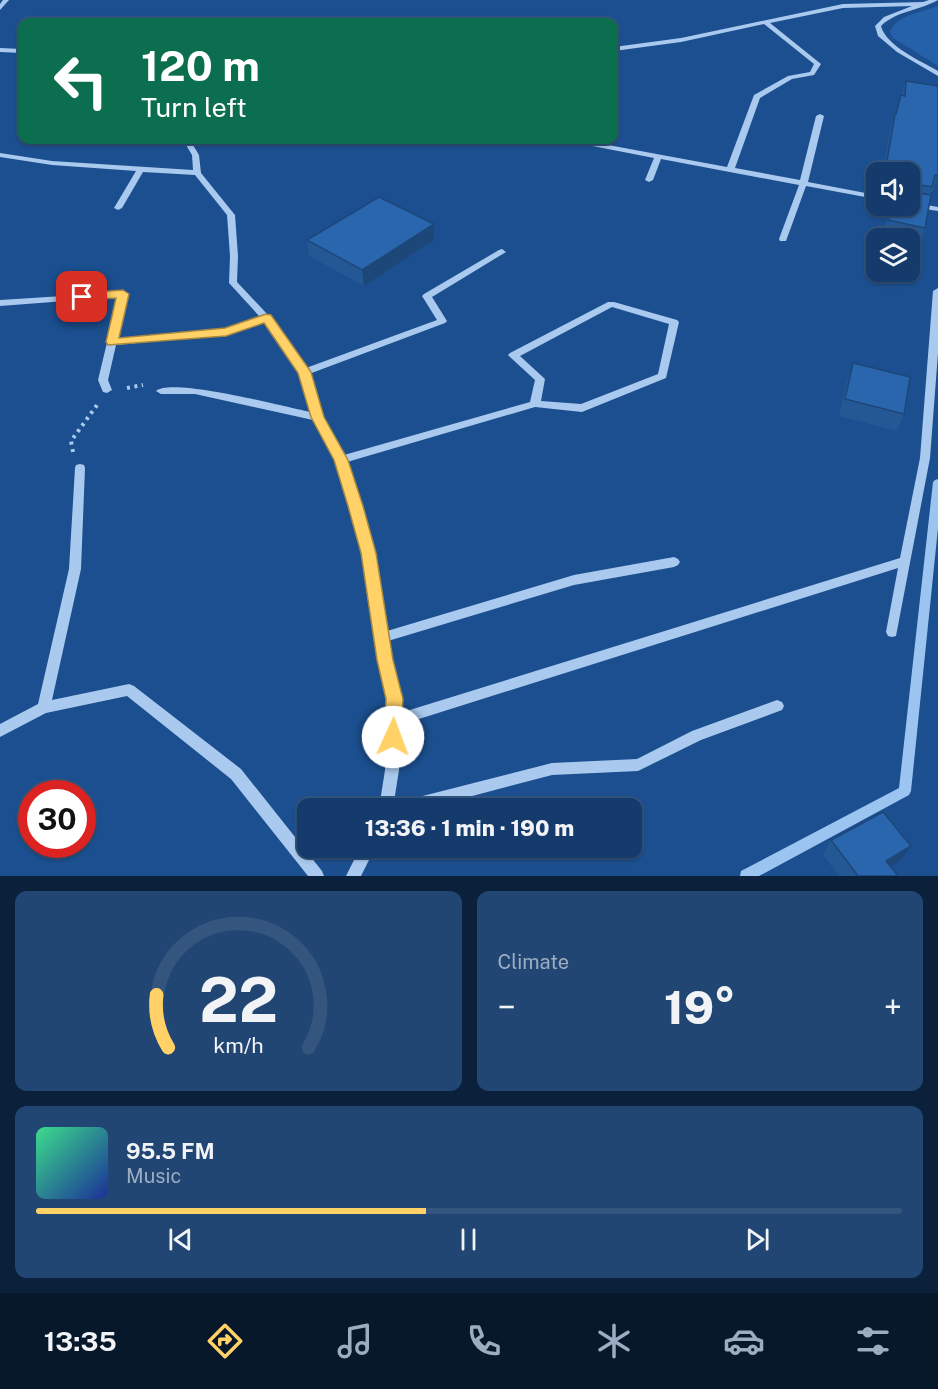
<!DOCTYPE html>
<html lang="en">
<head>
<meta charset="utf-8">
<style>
  :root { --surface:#143b6b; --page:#214673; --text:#f1f3f6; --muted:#9dadc1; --line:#33557e; --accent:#ffd166 }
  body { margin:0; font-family:"Public Sans",sans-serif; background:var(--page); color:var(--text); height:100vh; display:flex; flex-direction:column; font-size:22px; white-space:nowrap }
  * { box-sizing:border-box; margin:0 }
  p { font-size:20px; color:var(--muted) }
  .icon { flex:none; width:33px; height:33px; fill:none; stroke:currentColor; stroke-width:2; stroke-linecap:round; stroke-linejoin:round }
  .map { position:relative; height:876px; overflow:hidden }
  .panel { display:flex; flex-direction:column; gap:15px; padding:15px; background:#0b203b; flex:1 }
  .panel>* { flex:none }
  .hud { position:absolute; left:18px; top:18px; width:600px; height:126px; border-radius:12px; box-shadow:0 2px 4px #0004,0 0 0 2px var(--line); background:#0b6e4f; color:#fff; overflow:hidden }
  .tools { position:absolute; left:866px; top:162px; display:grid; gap:12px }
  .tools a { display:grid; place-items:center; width:54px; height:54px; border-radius:12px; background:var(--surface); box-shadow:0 2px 4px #0004,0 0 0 2px var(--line); font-size:30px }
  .speed { position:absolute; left:18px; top:780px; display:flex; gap:12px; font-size:30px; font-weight:700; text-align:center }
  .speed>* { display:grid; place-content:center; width:78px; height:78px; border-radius:50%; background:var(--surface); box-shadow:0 2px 4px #0004,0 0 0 2px var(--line); line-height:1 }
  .speed .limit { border:9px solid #d22; background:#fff; color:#111 }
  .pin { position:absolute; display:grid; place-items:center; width:51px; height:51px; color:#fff; margin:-26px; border-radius:12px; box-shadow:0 3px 9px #0006 }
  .me { position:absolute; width:66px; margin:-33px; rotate:2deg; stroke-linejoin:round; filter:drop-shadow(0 0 4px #0008) }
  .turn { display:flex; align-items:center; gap:21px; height:126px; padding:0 24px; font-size:27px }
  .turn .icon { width:78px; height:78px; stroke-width:2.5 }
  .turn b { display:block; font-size:42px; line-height:51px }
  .big { font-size:45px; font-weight:800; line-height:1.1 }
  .panel .card { flex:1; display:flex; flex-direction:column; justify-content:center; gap:9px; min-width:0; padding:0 21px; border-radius:12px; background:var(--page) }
  .panel .dial { align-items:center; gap:0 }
  .dial svg { height:156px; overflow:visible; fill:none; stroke:var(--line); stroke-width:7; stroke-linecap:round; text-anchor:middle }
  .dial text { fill:var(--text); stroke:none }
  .song { display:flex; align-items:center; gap:18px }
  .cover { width:72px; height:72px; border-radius:9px; background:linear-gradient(135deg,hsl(150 70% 55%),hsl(230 70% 35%)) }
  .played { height:6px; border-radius:3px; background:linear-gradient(90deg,var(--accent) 45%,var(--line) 45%) }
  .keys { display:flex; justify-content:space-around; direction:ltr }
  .heat { display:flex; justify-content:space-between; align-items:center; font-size:33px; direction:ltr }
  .panel .tiles { flex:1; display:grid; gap:15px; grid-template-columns:1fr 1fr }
  .card:last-child { grid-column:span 2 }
  .trip { position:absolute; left:297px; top:798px; width:345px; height:60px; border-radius:12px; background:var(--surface); box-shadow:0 2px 4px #0004,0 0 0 2px var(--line); font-weight:800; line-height:60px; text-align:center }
  .tabs { display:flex; height:96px; justify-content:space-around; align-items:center; background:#08182b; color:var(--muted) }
  .tabs .icon { width:42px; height:42px }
  .tabs .selected { color:var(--accent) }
  .tabs b { font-size:27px; color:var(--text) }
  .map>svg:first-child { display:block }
  .green { fill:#2461a8 }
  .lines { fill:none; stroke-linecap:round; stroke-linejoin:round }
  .stream { fill:#9cc4f0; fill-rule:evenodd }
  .path { stroke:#a9c9ee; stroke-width:4; stroke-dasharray:3 4.5; stroke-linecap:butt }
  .minor { fill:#a9c9ee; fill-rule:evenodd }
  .wall { fill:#245895 }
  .shaded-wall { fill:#1d4779 }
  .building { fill:#2a66ad; stroke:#1d4779; stroke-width:1.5 }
  .route { fill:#ffd166; stroke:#a68842; stroke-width:1.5 }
</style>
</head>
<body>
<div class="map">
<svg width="938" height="876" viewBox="0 0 938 876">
  <rect width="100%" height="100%" fill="#1b4f8f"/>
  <path class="green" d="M938,6V66L893,38L890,32C896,15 922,12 938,6Z"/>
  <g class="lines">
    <polygon class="stream" points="938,479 938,528 911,791 909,795 759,876 740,876 741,871 899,788 933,482 935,480"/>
    <g class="path">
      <polyline points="127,388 143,385"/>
      <polyline points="73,452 71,441 97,405"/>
    </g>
    <g class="minor">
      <polygon points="3,0 9,0 0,10 0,4"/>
      <path d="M929,0H938C921,10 896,11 881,26C886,46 921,61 938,71V76L897,52L878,36L875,26L884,17L912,6L843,8L770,23L821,64L814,75L792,79L760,98L735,168L800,180L816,116L820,114L824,116L808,182L876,195V199L806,186L786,241H780L779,239L799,185L661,159L653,180L649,182L645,180L654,158L572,142L568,140H581L727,167L754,95L788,76L810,72L814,64L764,24L681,42L614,51V47L681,38L843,4L923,2Z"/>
      <polygon points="0,48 22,49 22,53 0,52"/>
      <path d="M183,140H190L199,155L201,173L235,215L238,256L237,282L269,316L306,368L437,320L422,296L424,294L499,250L502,249L506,252L432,297L447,321L445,323L309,374L322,417L344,455L530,402L535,380L510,357L508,355L510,353L608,302H614L677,320L679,322L666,378L582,412L535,407L347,462L375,553L387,631L574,575L674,557L678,559L680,562L678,565L674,567L574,585L388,641L401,699L400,713L900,558L920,458L933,291L938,288V353L930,458L896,636L892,637L888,636L886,632L898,568L400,725L399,770L393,808H379L385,770L387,699L379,660L363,553L336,460L313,420L195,394H161L156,391C172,377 285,407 310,412L299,372L264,322L226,335L116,345L108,380L112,390L107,393L103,392L98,380L118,297L0,306V300L126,292L128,294L118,338L225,329L260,317L229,283L230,256L227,215L195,175L143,172L122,208L118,210L114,208L136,171L52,165L0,157V153L52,161L193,170L192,155ZM612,307L669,324L658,374L581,404L541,401L545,379L520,356Z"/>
      <polygon points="909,202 938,207 938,211 906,206 909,206"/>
      <polygon points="80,464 84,465 85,468 81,569 52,700 129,684 134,686 241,769 322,871 324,876 308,876 231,779 127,696 46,713 0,737 0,724 38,704 69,569 75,468 76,465"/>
      <polygon points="777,700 782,702 784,706 782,710 701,740 638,771 552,775 427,808 396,808 398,803 403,801 552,763 637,759 692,731"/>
      <polygon points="360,848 375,848 361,876 346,876"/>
    </g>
  </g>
  <g class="wall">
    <polygon points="906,81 938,176 932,192 931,192 930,195 925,228 919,245 909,242 909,238 891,238 883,237 890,206 909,206 909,172 883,172 890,129"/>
    <polygon points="307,240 434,240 364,286 309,256"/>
    <polygon points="853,363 904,414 897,431 839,416 847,380"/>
    <polygon points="831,840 901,860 891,866 898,876 839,876 823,855"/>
  </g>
  <g class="shaded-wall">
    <polygon points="434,224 434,240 364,286 362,270"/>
    <polygon points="911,846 901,860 877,875 886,861"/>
  </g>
  <g class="building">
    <polygon points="906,81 938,86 938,176 935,175 932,187 915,184 909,190 911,192 931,195 925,228 888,220 892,206 909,206 909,172 885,172 895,114 896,114 901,95 905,96"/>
    <polygon points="379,197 434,224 362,270 307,240"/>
    <polygon points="853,363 910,377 904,414 845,399"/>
    <polygon points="883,812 911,846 886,861 898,876 858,876 831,840"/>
  </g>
  <polygon class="route" points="123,290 129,294 119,338 225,328 266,314 271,315 311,372 324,417 348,460 363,506 376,553 393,660 403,699 401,737 399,743 393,745 386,743 384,737 386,699 377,660 361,553 348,506 334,460 311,417 298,373 264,323 226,336 108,345 106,342 116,298 82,300 76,297 82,293"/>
</svg>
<div class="tools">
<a><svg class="icon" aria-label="sound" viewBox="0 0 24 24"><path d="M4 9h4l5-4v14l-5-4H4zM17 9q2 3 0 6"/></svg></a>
<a><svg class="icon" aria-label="layers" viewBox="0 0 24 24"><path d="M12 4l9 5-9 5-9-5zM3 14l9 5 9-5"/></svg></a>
</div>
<div class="speed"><div class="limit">30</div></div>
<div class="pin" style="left:82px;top:297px;background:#d93025"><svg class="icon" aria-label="arrive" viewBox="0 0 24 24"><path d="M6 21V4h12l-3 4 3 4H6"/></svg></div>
<svg class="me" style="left:393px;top:737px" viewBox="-20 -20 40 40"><circle r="19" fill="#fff"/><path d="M0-13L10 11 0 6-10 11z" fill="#ffd166"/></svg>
<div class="trip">13:36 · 1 min · 190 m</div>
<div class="hud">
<div class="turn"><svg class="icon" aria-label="left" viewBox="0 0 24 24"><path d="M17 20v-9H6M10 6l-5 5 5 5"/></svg><div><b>120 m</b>Turn left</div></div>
</div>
</div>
<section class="panel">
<div class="tiles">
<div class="card dial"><svg viewBox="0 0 100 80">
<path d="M14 69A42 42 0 1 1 86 69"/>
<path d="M14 69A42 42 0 0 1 8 42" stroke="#ffd166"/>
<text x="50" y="56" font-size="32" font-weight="700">22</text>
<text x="50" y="72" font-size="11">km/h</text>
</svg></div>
<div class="card"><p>Climate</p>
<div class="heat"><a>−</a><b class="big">19°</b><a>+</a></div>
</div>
<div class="card">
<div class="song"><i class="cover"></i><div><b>95.5 FM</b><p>Music</p></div></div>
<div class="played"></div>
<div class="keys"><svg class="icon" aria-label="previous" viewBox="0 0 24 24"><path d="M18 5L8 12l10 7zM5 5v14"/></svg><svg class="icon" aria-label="pause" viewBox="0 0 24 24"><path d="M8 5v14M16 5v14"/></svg><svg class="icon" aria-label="next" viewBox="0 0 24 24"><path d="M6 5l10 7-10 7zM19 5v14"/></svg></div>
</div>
</div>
</section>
<nav class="tabs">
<b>13:35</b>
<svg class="icon selected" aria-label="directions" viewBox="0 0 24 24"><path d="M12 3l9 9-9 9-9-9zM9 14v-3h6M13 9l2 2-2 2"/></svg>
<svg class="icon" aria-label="music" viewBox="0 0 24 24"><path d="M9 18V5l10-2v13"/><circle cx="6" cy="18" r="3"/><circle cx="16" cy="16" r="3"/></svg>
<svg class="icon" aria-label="phone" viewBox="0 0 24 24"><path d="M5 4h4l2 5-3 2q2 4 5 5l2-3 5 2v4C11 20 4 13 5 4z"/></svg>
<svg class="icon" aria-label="climate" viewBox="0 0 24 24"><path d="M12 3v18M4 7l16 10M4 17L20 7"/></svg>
<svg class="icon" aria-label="car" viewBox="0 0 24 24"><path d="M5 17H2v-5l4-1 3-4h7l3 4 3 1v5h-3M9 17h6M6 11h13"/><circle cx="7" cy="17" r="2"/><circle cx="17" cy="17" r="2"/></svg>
<svg class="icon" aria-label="filters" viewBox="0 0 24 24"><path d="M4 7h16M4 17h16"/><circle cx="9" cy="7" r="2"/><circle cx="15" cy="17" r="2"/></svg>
</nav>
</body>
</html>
